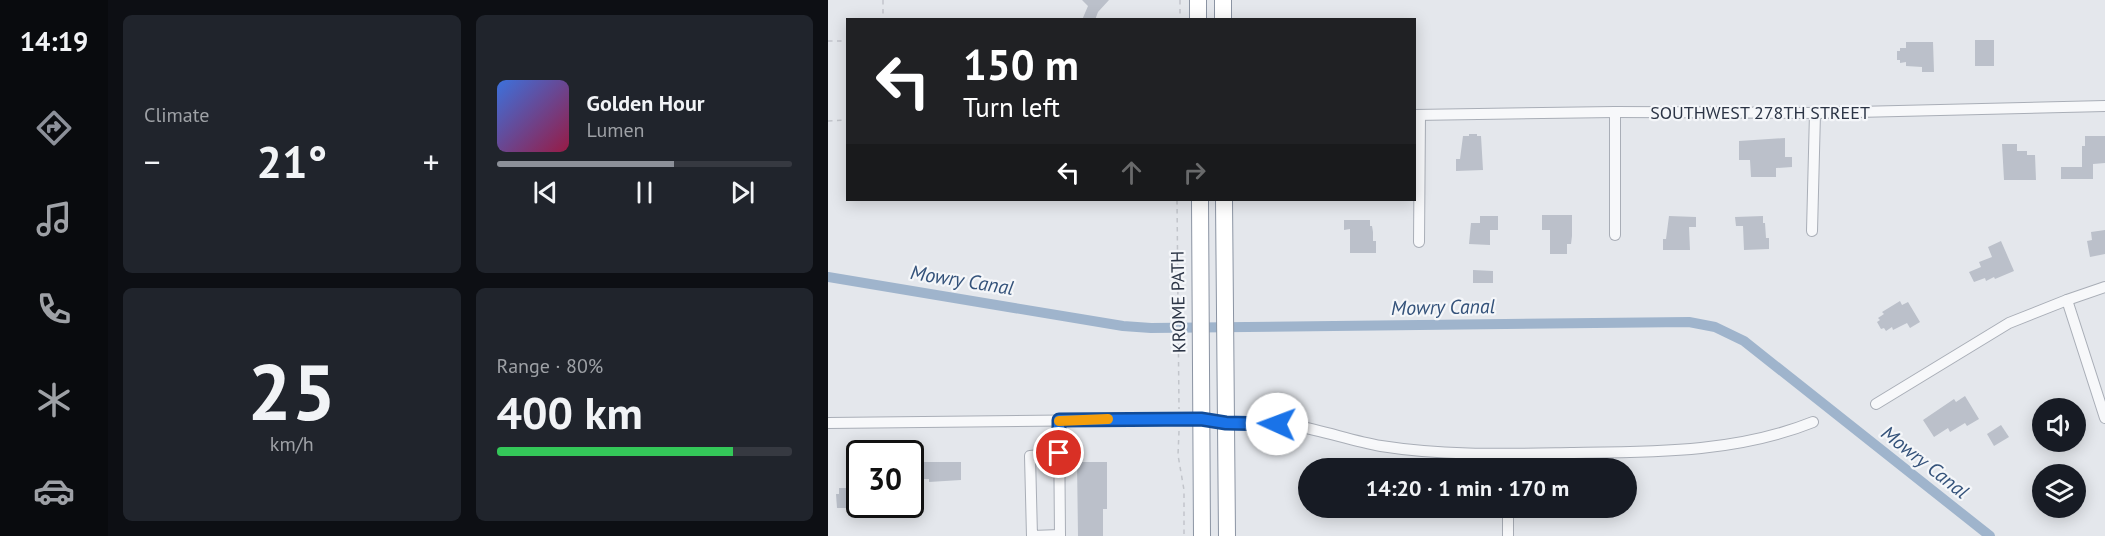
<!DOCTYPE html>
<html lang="en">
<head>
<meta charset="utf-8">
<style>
  :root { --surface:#171b24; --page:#20242c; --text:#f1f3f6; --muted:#9ea1a6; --line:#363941; --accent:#8c9099 }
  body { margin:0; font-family:"PT Sans",sans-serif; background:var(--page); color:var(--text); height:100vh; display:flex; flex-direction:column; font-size:22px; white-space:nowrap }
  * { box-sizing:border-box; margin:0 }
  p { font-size:20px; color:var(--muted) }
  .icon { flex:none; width:33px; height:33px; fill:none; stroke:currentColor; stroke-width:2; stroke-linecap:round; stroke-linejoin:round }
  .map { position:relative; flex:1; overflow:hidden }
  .panel { display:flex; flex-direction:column; gap:15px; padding:15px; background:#0d0f14; width:720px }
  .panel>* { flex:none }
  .top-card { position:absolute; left:18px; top:18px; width:570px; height:183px; border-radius:0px; box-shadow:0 3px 15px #0003; background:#202124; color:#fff; overflow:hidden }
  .buttons { position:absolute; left:1204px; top:398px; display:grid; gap:12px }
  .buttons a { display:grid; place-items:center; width:54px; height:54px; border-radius:50%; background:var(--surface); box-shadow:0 3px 15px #0003; font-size:30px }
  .speed { position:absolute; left:18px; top:440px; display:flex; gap:12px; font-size:30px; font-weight:700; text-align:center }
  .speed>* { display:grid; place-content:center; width:78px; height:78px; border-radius:50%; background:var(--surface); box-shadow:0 3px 15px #0003; line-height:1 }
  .speed .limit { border:3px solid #111; border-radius:9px; background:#fff; color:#111 }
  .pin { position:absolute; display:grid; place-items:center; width:51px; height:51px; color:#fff; margin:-26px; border:3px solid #fff; border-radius:50%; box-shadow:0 2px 6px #0007 }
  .me { position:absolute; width:66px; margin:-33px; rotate:272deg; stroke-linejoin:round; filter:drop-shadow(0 0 4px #0008) }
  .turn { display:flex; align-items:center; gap:21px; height:126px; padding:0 18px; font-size:27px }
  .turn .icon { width:78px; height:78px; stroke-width:2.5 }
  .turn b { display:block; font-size:42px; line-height:51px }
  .lanes { display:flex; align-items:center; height:57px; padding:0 18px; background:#0003; justify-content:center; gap:30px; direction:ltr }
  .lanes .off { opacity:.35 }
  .big { font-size:45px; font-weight:700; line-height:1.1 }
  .panel .tile { flex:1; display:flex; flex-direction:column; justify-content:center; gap:9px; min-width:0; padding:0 21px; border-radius:9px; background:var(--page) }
  .panel .dial { align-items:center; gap:0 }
  .dial b { font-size:78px; line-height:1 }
  .song { display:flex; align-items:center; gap:18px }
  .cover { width:72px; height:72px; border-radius:9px; background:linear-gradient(135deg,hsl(220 70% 55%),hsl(340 70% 35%)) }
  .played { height:6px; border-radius:3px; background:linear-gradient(90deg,var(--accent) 60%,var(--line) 60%) }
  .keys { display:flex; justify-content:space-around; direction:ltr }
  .heat { display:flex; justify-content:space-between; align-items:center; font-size:33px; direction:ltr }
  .charge { height:9px; border-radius:4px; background:linear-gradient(90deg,#34c759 80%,var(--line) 0) }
  .panel .tiles { flex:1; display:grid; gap:15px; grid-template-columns:repeat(2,1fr) }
  .trip { position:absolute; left:470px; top:458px; width:339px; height:60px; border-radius:30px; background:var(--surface); box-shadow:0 3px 15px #0003; font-weight:700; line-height:60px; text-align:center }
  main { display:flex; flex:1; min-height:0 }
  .tabs { display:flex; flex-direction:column; width:108px; justify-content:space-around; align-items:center; background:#090b0e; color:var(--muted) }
  .tabs .icon { width:42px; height:42px }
  .tabs .active { color:var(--accent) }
  .tabs b { font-size:27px; color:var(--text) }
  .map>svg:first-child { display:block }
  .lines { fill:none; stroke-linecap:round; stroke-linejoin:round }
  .canal { stroke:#9fb4cc; stroke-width:10 }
  .building { fill:#bbc0ca }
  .minor-casing { stroke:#a9aeb7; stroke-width:12 }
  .highway-casing { stroke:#8b94a3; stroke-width:18 }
  .path { stroke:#c2c5cb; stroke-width:1.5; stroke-dasharray:4.5 4.5; stroke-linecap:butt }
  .minor { stroke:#f7f8fa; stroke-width:10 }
  .highway { stroke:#fff; stroke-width:16 }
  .route-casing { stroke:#114b97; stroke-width:15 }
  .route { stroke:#1a73e8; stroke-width:10 }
  .slow { stroke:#f59e0b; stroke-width:10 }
  .labels { text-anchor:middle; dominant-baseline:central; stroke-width:4.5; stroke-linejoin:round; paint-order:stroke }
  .street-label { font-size:18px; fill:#2b3445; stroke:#f4f6f9 }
  .water-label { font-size:20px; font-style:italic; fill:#34527a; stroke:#f4f6f9 }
</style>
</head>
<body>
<main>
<nav class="tabs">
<b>14:19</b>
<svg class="icon active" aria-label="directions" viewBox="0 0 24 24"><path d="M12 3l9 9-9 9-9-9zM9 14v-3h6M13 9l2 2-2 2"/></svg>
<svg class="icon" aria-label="music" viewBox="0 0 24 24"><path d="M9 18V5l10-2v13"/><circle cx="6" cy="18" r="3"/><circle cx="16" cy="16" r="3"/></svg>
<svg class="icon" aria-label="phone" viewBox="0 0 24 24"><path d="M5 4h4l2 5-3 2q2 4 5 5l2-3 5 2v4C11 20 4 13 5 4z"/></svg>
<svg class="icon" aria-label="climate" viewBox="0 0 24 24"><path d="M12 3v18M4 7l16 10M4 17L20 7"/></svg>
<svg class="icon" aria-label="car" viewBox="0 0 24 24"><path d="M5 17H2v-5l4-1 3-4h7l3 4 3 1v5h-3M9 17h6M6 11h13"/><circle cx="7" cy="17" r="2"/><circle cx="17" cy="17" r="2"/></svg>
</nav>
<section class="panel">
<div class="tiles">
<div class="tile"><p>Climate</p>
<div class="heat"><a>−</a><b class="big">21°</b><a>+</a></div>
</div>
<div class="tile">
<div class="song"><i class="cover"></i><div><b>Golden Hour</b><p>Lumen</p></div></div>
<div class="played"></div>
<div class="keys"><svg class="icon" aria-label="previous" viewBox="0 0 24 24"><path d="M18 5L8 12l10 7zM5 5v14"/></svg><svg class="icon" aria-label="pause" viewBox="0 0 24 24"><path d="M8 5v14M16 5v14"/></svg><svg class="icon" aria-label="next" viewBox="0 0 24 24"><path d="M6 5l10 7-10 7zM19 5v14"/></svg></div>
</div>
<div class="tile dial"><b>25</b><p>km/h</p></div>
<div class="tile"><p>Range · 80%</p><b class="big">400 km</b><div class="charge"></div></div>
</div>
</section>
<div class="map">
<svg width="1277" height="536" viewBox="0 0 1277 536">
  <rect width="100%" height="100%" fill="#e4e7ec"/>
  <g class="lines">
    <polyline class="canal" points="0,277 295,326 323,328 861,322 887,327 916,341 1162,536"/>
  </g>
  <g class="building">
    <polygon points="254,0 281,0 270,12 267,20 254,20 260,6"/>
    <rect x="1147" y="40" width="19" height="26"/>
    <polygon points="1078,42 1105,42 1106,72 1094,72 1094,67 1078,66 1078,62 1072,63 1072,60 1069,60 1069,51 1072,51 1072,48 1078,48"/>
    <polygon points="641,134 649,134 649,136 653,136 655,170 628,171 628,159 632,159 635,136 641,136"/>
    <polygon points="1257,136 1277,136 1277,163 1265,164 1265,179 1233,179 1233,167 1254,167 1254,146 1257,146"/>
    <polygon points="957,138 957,157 964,157 964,167 948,168 948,177 923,177 922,160 911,160 911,141"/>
    <polygon points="1174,144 1189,144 1189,151 1199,151 1199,155 1207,155 1208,180 1176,180"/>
    <polygon points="714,215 744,215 744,236 743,244 739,244 739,254 722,254 722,230 714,230"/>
    <polygon points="652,216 670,216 670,230 662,230 662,245 641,244 643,223 652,223"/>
    <polygon points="841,216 868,217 868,227 861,227 862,250 835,250 835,239 838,239"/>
    <polygon points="935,216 935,223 937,223 938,238 941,238 941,249 916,250 915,226 908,226 907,217"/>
    <polygon points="516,220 542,220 542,226 544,226 545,232 545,241 548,241 548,253 522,253 522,229 516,230"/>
    <polygon points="1277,230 1277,254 1262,257 1259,241 1264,240 1263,232"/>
    <polygon points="1173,241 1186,271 1167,279 1166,277 1158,281 1157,278 1146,282 1141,272 1153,267 1151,262 1164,257 1160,247"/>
    <polygon points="645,270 665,271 665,283 645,283"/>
    <polygon points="1072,301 1074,305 1080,302 1092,322 1082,328 1079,323 1065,330 1064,327 1058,331 1056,328 1053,329 1049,322 1052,320 1050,318 1056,314 1054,312"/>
    <polygon points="1137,396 1151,419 1139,426 1137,423 1122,432 1120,428 1106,437 1095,420 1126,399 1128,402"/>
    <polygon points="1173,425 1181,437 1166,446 1159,434"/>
    <polygon points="92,462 133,462 133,480 101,482 101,479 92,479"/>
    <polygon points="249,462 279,462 279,509 275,509 275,536 250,536"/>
    <polygon points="11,488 27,488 27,502 23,503 23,508 9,508 8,494 11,494"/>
  </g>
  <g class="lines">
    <g class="minor-casing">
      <g id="minor">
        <polyline points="586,115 787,112 987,113 1277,106"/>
        <polyline points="984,231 987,113"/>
        <polyline points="787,235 787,112"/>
        <polyline points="591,242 592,115"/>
        <polyline points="1239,300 1277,418"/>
        <polyline points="1048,404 1181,323 1239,300 1277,287"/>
        <polyline points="231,420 232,536"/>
        <path d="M0,423L373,419C405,424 437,421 468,426C497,431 524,441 553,446C616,456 679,454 743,453C825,452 908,453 985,422"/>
        <polyline points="231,453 202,456 204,536 232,535"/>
        <polyline points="680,454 680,468"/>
        <polyline points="680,507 680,536"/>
      </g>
    </g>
    <g class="highway-casing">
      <g id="highway">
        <polyline points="370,0 370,20"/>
        <polyline points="395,0 395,20"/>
        <polyline points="372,200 374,536"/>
        <polyline points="396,200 399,536"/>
      </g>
    </g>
    <g class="path">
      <polyline points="55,0 55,20"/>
      <polyline points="352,0 352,20"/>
      <polyline points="0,41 20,41"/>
      <polyline points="0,121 20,120"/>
      <polyline points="349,200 351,409"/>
      <polyline points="351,431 350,455 356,490 356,536"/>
    </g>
    <use href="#minor" class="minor"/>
    <use href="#highway" class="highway"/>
  </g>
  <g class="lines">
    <g class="route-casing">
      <polyline id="route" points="231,453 231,420 373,419 398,423 449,424"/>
    </g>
    <use href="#route" class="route"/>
    <polyline class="slow" points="231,421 280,419"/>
  </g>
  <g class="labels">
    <g class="street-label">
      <text x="932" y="112">SOUTHWEST 278TH STREET</text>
      <text transform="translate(350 302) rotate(-91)">KROME PATH</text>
    </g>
    <g class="water-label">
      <text transform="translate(134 280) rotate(9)">Mowry Canal</text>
      <text transform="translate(615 307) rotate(-1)">Mowry Canal</text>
      <text transform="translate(1097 462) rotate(38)">Mowry Canal</text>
    </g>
  </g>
</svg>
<div class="buttons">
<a><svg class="icon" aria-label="sound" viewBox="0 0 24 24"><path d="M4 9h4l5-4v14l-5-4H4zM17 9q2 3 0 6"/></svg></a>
<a><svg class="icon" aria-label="layers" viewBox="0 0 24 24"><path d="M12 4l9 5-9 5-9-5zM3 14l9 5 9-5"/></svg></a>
</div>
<div class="speed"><div class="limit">30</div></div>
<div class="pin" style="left:231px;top:453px;background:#d93025"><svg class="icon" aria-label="arrive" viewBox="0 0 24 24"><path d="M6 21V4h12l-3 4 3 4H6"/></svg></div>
<svg class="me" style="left:449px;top:424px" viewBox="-20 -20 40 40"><circle r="19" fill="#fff"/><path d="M0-13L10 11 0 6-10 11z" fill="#1a73e8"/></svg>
<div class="trip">14:20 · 1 min · 170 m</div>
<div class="top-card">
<div class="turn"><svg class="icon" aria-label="left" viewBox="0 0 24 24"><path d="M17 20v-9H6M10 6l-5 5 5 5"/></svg><div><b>150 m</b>Turn left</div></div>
<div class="lanes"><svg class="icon" aria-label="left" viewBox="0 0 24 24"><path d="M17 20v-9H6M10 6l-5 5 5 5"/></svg><svg class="icon off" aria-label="ahead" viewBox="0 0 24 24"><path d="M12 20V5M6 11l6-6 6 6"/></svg><svg class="icon off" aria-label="right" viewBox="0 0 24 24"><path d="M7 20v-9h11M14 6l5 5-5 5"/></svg></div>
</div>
</div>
</main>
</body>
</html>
